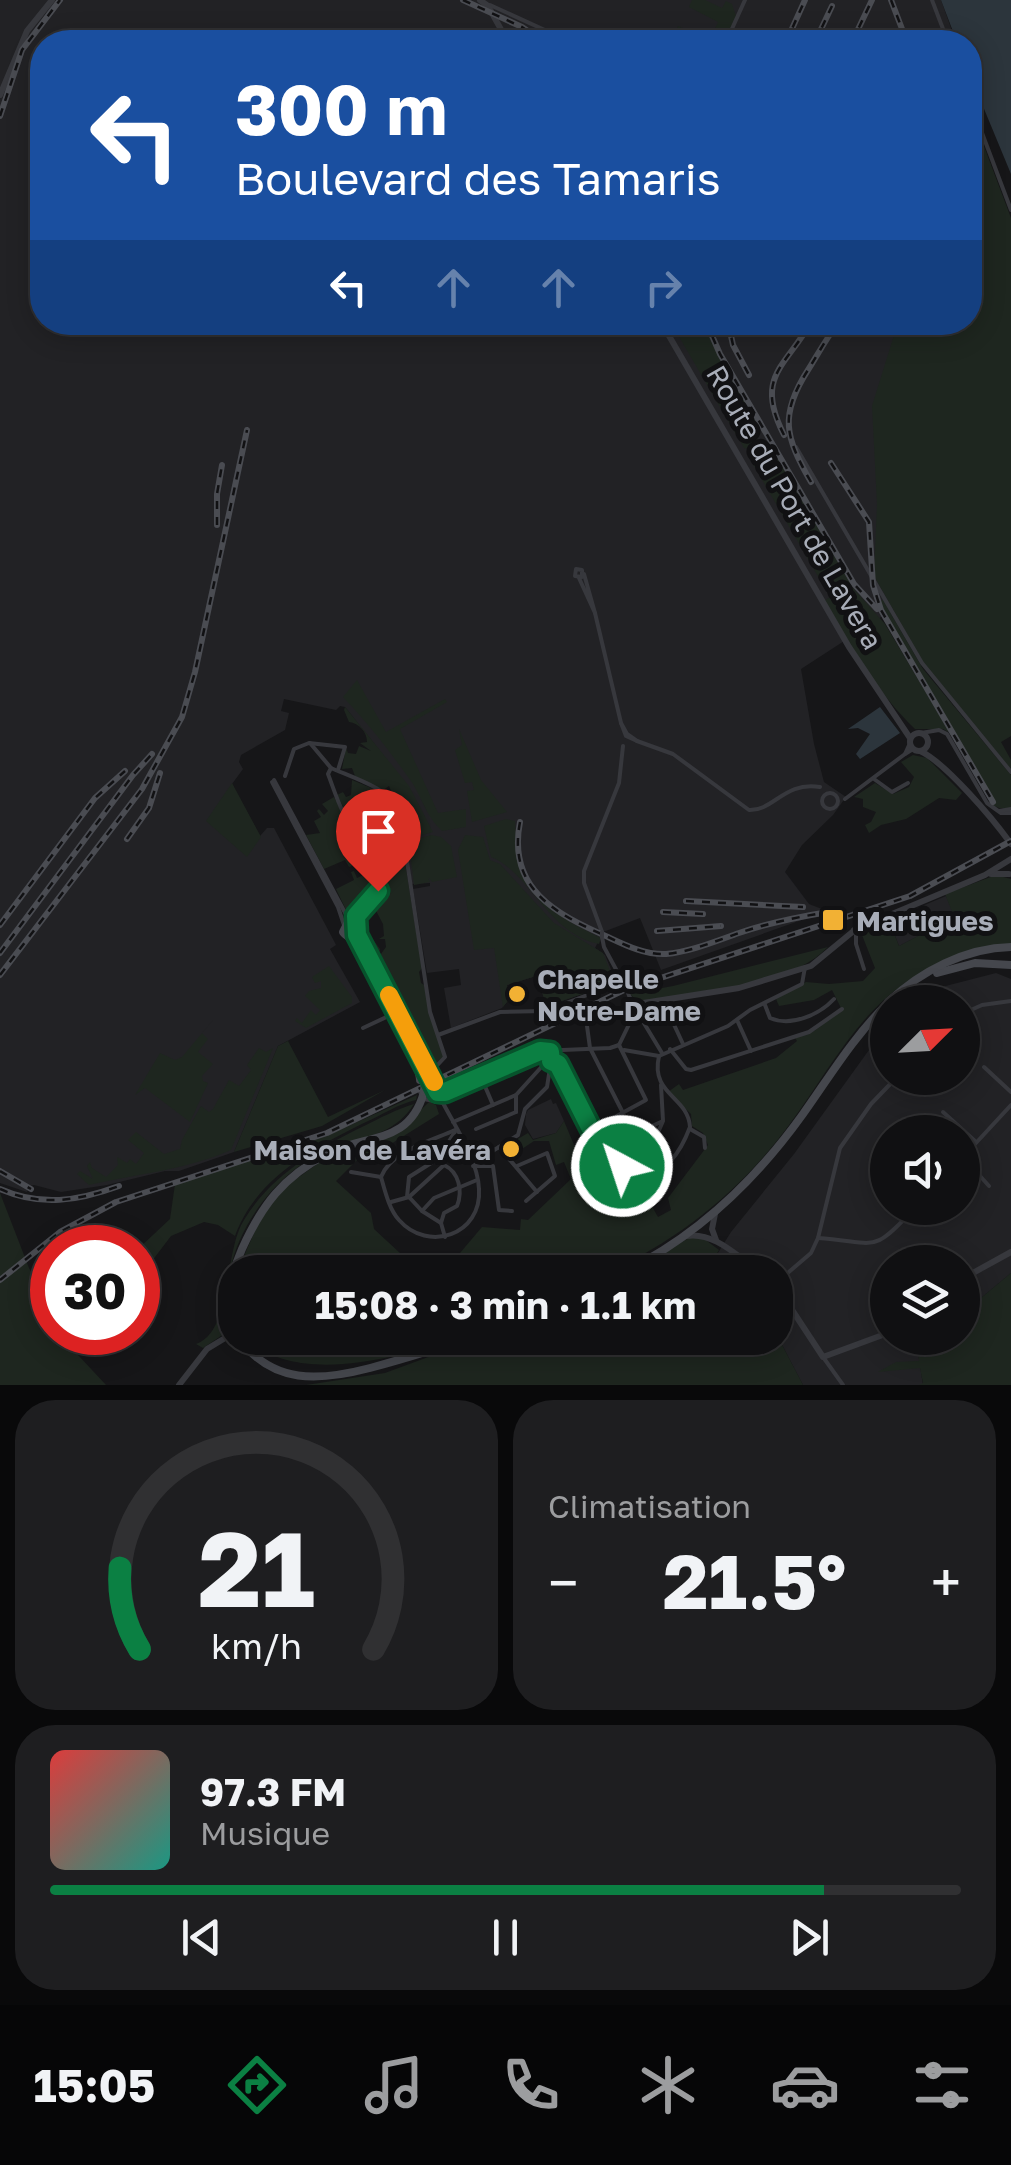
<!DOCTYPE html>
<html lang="fr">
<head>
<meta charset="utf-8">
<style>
  :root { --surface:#101012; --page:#1e1e20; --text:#f1f3f6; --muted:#9c9d9f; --line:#303032; --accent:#0b8043 }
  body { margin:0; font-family:"Golos Text",sans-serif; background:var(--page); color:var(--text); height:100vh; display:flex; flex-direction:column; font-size:38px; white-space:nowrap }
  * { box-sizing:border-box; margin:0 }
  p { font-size:32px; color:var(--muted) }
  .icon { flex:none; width:55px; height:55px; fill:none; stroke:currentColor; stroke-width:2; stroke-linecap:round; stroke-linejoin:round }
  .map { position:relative; height:1385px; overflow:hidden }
  .drawer { display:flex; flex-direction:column; gap:15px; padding:15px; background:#09090a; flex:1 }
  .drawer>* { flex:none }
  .hud { position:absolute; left:30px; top:30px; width:952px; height:305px; border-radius:40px; box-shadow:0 5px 25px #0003,0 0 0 2px var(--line); background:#1a4fa0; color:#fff; overflow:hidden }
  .needle { width:65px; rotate:66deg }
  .buttons { position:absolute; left:870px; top:985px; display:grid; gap:20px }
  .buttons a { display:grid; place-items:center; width:110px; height:110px; border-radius:50%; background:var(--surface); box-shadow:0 5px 25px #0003,0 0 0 2px var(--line); font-size:50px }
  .speed { position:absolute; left:30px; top:1225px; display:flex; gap:20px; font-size:50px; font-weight:700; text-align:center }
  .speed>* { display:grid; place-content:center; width:130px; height:130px; border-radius:50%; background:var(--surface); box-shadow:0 5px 25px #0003,0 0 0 2px var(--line); line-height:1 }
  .speed .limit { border:15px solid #d22; background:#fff; color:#111 }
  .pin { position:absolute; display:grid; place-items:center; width:85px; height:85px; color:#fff; margin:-102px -42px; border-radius:50% 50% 50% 0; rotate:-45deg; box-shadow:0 0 10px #0007 }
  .pin .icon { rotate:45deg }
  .me { position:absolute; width:110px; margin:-55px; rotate:320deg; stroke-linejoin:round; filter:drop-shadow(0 0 8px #0008) }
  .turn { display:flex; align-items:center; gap:35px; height:210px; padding:0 40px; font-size:45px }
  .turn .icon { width:130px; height:130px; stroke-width:2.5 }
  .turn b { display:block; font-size:70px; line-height:85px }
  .lanes { display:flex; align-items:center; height:95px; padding:0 40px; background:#0003; justify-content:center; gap:50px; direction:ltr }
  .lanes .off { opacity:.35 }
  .big { font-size:75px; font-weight:700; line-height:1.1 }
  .drawer .tile { flex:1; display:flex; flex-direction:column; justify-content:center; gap:15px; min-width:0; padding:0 35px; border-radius:40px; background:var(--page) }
  .drawer .dial { align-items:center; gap:0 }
  .dial svg { height:260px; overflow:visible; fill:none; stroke:var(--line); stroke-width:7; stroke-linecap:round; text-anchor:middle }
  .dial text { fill:var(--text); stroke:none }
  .song { display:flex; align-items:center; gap:30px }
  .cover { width:120px; height:120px; border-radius:15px; background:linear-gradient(135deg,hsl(0 70% 55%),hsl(170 70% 35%)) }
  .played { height:10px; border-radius:5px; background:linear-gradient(90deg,var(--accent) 85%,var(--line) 85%) }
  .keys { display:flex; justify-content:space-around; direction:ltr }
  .heat { display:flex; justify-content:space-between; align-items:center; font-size:55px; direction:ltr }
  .drawer .tiles { flex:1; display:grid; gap:15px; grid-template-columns:1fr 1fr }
  .tile:last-child { grid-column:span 2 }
  .trip { position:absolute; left:218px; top:1255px; width:575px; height:100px; border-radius:40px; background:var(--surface); box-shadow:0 5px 25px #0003,0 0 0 2px var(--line); font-weight:700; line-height:100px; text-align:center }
  .dock { display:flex; height:160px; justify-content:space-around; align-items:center; background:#060607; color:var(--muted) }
  .dock .icon { width:70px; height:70px }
  .dock .on { color:var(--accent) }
  .dock b { font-size:45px; color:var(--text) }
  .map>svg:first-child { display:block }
  .built { fill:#222225; fill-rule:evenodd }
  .green { fill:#1e261f }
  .water { fill:#2c353c }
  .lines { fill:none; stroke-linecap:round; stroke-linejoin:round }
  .minor { stroke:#37383d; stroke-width:4 }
  .tertiary { stroke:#37383d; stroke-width:6 }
  .secondary { stroke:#45474d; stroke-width:8 }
  .rail-casing { stroke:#4a4c52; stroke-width:6 }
  .rail { stroke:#111113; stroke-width:2.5; stroke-dasharray:8; stroke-linecap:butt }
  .minor-bridge { stroke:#37383d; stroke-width:4 }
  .secondary-bridge { stroke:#45474d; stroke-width:8 }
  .route-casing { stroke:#07532c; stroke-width:25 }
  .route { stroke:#0b8043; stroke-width:18 }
  .slow { stroke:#f59e0b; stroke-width:18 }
  .poi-dot { fill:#f2b134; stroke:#111113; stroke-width:4 }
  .labels { text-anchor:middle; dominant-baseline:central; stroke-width:10; stroke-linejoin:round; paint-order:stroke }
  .street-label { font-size:28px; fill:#a8adb8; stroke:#111113 }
  .poi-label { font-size:28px; font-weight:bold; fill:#a8adb8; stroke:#111113; text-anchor:start }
</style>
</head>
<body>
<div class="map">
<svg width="1011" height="1385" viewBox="0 0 1011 1385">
  <rect width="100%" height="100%" fill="#161618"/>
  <g class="built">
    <polygon points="0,0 941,0 956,42 42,42 42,322 934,323 895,608 801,669 814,744 824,782 846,797 833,815 802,845 785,872 809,904 827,911 661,970 640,918 603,932 595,948 605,955 613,974 591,991 547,1006 536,976 507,985 510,998 502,1008 451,1028 444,988 461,985 459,969 427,973 413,889 430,886 430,883 412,884 408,858 414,844 407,820 403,819 399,803 380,768 388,761 345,707 340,706 336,710 284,699 281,711 289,713 285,730 241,755 239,762 243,769 232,784 260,836 267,828 274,828 334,941 336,945 330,949 360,1002 278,1046 234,1152 179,1171 165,1171 107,1185 61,1192 34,1185 29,1186 27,1192 0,1183"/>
    <polygon points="946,896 955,917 899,946 889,920"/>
    <path d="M996,973L1011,979V1273L963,1313L962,1262H888V1338H929L917,1346L923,1385H803L780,1341L750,1343L744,1338H775V1272H710L711,1264L731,1232L794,1154L887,1025L888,1078H962V1002H915L930,990ZM888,1132H962V1208H888Z"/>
    <polygon points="551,1099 553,1104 556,1103 564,1121 556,1133 533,1139 525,1125 526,1114 528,1110"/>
  </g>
  <g class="green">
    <polygon points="692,0 705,0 722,8 726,1 732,4 736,16 724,42 659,42 674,37 678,26 710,40 718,22 689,7"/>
    <polygon points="970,109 1011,218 1011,736 1001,742 1011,760 1011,769 923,662 874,576 877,504 872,406 895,332 899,323 970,322 970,168 978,152 970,142"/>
    <polygon points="671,323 704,323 761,429 754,434 759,442 748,449 744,448"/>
    <path d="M768,441L853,588L885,624L950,733L943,729H915C877,692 850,647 824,601L830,597L747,454Z"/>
    <polygon points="883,600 923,669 1011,775 1011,808 999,808 992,805 994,803 879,602"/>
    <path d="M357,680L386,732L445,699L447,702L400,729L438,813L466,809V827L442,831C427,817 423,801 413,784C392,754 368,723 343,697Z"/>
    <path d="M345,707L409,786L433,832L419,836L417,833L418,837L411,842L407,819H403L389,786L383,790L355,776L352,768L342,769L346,748L348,753L356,754L359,746L371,751L360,743L367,742C367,732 359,723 349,722L344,710Z"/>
    <polygon points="459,729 481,780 507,812 472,822 467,791 474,790 472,782 465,783 455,750 462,745"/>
    <polygon points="913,755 927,758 962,793 956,800 939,798 906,819 881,825 869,833 865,825 871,822 876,812 863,807 863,799 854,797 875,783 893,794 909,787 914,777 901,762"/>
    <polygon points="352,780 381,792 371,796 375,806 388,797 395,804 384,809 388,825 399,825 422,968 419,972 421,983 424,985 444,1057 435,1067 426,1062 360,937 357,918 366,907 366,930 380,949 379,954 374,956 382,975 381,954 386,947 385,939 379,939 384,936 383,924 373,905 369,905 380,891 371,844 348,816 337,795 343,792 346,797 351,795"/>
    <polygon points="232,783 261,837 247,857 206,821"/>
    <polygon points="334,797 352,826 343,831 348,841 358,836 363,843 348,853 352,866 349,867 345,860 324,869 306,835 320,833 314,821 321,817 317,811 319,809 324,815 328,811 322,804"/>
    <path d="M506,819L515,821C518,892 540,908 601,938L599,944C548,934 531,873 491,857L484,826Z"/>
    <polygon points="431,835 441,837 451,846 457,877 432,882 428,877 430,882 414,885 410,851 418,839 420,843 420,838"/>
    <polygon points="465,835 483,837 490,860 500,864 554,923 603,953 612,976 591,991 547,1006 536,976 507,985 510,998 503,1007 494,948 474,950 458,850"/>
    <polygon points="374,870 375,894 350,918 336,889 354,880 351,872 354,871 357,878"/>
    <path d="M996,875L1011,879V945C976,955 934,962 904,984C854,1018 825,1077 789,1125C743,1188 680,1240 608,1272H237L265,1208L285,1187L327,1157L396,1134L429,1102L436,1105L439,1114L370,1157L364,1153L336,1181L371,1213L374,1229L414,1266H449L482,1227L520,1230L521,1219L528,1220L571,1179L564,1162L556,1165L549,1141H534L522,1149L516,1140L528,1133L533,1140L556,1133L564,1121L582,1164L601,1147L620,1168L635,1176L658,1217L671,1210L668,1198L708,1145L703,1133L692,1126L691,1114L668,1092L679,1084L683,1090L776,1058L797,1041L794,1036L814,1031L842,1010L832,990L814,1000L779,1006L776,999L806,982L829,984L863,981L875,968L860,930L888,918L899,946L954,917L945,894Z"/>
    <path d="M828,947C790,987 702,992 649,1001H637L630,994L673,986Z"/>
    <polygon points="329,966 352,997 352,1003 306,1028 295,1021 297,1018 302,1023 311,1010 316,1015 320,1010 305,996 309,991 321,988 321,981 315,983 312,977"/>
    <polygon points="213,1020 202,1033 208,1039 198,1052 213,1064 202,1076 203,1081 208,1083 190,1122 145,1088 135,1095 160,1053 175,1060 182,1057"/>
    <polygon points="288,1041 328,1117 385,1090 322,1126 234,1152 278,1046"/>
    <path d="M259,1048L266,1052L273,1048L231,1150C186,1170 136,1174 89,1185L77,1174L80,1171L93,1179L87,1166L90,1162L92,1168L106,1177L118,1165L117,1157L127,1163L130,1159L136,1164L144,1153L128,1140L136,1132L164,1154L180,1149L182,1140L201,1106L209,1112L213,1109L229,1080L239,1086L251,1070L247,1065Z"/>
    <path d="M417,1095L416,1100C398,1104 382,1115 366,1122C313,1148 256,1178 235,1236L218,1225L204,1222L171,1236L152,1261L138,1249L170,1219L175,1184L324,1137Z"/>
    <path d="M414,1104C396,1132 373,1135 343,1144C289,1160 241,1215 230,1271C226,1291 232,1312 227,1332L203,1348L196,1344C233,1331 223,1253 244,1220C272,1174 317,1149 364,1126C380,1118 397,1109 414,1104Z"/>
    <polygon points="0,1193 29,1268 52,1310 52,1332 65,1333 78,1355 106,1385 0,1385"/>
    <polygon points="689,1238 703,1238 719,1250 711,1264 710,1272 629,1272"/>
    <polygon points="1011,1273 1011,1385 919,1385 923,1383 920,1368 878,1372 896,1362 919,1361 917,1346 929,1338 962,1338 963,1313"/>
    <path d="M247,1338H453C394,1360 293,1385 247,1338Z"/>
    <polygon points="480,1338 743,1338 750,1343 780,1341 803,1385 306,1385 385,1373"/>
  </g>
  <g class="water">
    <polygon points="941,0 1011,0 1011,174 970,75 970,42 957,42"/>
    <polygon points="880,707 900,733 860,759 856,754 870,734 858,728 848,729"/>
  </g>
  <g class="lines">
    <g class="minor">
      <polyline points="932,0 948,42"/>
      <polyline points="490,5 571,42"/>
      <polyline points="726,42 745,0"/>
      <polyline points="848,42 861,35 872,42"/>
      <polyline points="970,101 1011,210"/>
      <polyline points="796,447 922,663 1011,772"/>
      <polygon points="576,569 582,570 582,577 575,576"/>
      <polyline points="579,578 595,613 584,574"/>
      <polyline points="595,613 621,723"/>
      <polygon points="621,723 627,734 637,741 626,736"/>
      <polyline points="921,733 939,730 947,734 987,803 1001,813 1011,813"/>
      <path d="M637,741L673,754L749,810C774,811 784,781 820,787"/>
      <path d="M310,743L331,768L328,774C333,787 337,800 343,812C361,842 381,851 378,891L359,911L354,922"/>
      <polyline points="910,743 905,754 913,749"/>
      <path d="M331,768C351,777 390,789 399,809L430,1012L445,1057L430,1073"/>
      <polyline points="285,776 294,749 309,743 345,747 338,770"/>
      <polyline points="874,779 892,792 908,783"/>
      <polyline points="274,780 350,922"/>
      <polyline points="272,782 338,907 344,925"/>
      <circle cx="830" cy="801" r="8"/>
      <polyline points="845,799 905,754"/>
      <polyline points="999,811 1011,809"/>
      <polyline points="856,929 856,944 864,969"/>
      <polyline points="602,932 584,883 584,871 619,783 623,746"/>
      <polyline points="602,937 604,947 618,973"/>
      <path d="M765,1005L770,1018C791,1027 819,1015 834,999"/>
      <polyline points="633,1006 630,998 636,1004"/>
      <polyline points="636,1010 662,1053"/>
      <polyline points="962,1014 982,1005 1011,1001"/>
      <polyline points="670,1016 683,1044"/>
      <polyline points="737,1020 751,1051"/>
      <polyline points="587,1026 590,1048 623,1113"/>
      <polyline points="363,1028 395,1013"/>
      <polyline points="438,1035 500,1012 545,1011 590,994 619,974"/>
      <polyline points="619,1045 636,1010"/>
      <polyline points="670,1049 686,1069 691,1070 809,1032 842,1009"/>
      <polyline points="624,1050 659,1056"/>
      <polyline points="659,1056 728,1026 750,1010 802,984 805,967"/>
      <path d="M551,1061L558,1064C570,1087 579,1114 594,1135C629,1185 667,1188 690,1127C688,1096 650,1095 659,1056"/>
      <polyline points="984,1067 1011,1092"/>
      <polyline points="481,1077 493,1105"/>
      <polyline points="661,1085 663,1121 641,1131 641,1139 647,1145 653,1144 663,1121"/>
      <polyline points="419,1090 424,1099 443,1103"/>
      <polyline points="445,1093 539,1051 610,1048 619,1045"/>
      <polyline points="516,1112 516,1095 545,1063 551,1061"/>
      <polyline points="943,1112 976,1142"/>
      <polyline points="612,1119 618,1131"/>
      <polyline points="453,1122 516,1095"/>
      <polyline points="476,1129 516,1112"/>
      <polyline points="690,1129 704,1137 705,1148"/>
      <polyline points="591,1130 646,1100 619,1045"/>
      <polyline points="499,1147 537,1192"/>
      <polyline points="467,1152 491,1152 518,1135 525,1109 547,1087 552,1055"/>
      <polyline points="444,1160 450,1151 448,1143 456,1130"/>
      <path d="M444,1165C459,1172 463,1191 457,1206L444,1213L441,1223L445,1237"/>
      <polyline points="473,1166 493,1166 499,1210 512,1211"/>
      <polyline points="517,1166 547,1153 555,1176 526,1201"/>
      <polyline points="351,1172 381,1177"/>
      <path d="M381,1177C385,1191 389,1209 399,1220C428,1253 482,1235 479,1189C478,1161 456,1128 443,1103"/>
      <path d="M381,1177C391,1151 431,1141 455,1130"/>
      <polyline points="989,1186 963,1157 1011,1105"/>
      <polyline points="407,1197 409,1177 436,1160 444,1161"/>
      <polyline points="409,1197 444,1165"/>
      <polyline points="391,1202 409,1197 422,1211 441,1223"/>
      <polyline points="422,1211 434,1198 477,1180"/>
      <path d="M818,1238C878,1242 870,1256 915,1208"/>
      <polyline points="776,1283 811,1253 818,1238 840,1148 871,1104 896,1078"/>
      <polyline points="823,1357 843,1385"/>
    </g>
    <g class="tertiary">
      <polyline points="480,0 488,6 508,42"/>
      <polyline points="0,95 27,31 52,0"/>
      <polyline points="661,322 849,647 910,738"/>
      <circle cx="919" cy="742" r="9"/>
      <path d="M920,751C945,762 994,820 1011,844"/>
      <polyline points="991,874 1009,874"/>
      <polyline points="854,930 985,875 1011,859"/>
      <polyline points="637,1004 739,988 811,966 856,929"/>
      <polyline points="715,1214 712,1229 716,1240"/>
      <path d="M686,1236C714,1231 738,1257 760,1272"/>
      <polyline points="962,1279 1011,1252"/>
      <polyline points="775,1284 823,1357 888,1333"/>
      <polyline points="179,1385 207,1349 235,1332"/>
    </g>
    <g class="secondary">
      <polyline points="937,973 975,963 1011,965"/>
      <path d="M888,1002C921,971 965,948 1011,947"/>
      <path d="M420,1080C419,1057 372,957 355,941C351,938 346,936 343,932L348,922L358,926L360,942L413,1040L425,1078"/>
      <path d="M624,1272C698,1236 755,1181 803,1114C830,1076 854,1036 888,1003"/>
      <path d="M235,1330C224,1301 230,1277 242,1249C262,1205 283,1177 327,1154C366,1133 409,1146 424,1092"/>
      <path d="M239,1338C272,1385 320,1381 370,1368C403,1359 435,1350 466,1338"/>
    </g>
    <g class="rail-casing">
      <g id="rail">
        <polyline points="463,0 522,27 544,42"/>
        <polyline points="891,0 907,42"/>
        <polyline points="786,42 805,0"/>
        <polyline points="815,42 832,6"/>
        <polyline points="852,42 872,0"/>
        <polyline points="0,116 22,50 60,0"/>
        <polyline points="706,322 720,354 854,584 877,609"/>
        <polyline points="728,322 733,345 749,375"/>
        <path d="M784,435C754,376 786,367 811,322"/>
        <polyline points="831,463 869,522 873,585 881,610 993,802"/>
        <path d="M811,482C785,437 779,415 808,370C818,354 827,337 839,322"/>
        <polyline points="217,525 217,494 222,465"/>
        <path d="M520,822C507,889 556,914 608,937C625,945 645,955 666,954C690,952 716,941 739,933C768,923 798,917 828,912"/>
        <polyline points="127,839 149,808 160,773"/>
        <polyline points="686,901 803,907"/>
        <polyline points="663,912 703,914"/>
        <polyline points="0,925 95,798 125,771"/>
        <polyline points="657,931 721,926"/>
        <polyline points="0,953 133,775 152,754"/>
        <polyline points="0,975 142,789 182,717 195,672 247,430"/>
        <polyline points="0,1171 31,1189"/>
        <path d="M0,1189C41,1207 78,1201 119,1186"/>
        <polyline points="0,1280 60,1232 116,1202 327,1133 624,990 910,896 1011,841"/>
      </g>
    </g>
    <use href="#rail" class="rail"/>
    <g class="minor-bridge">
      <polyline points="602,932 602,937"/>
      <polyline points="622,978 630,998"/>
      <polyline points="431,1076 435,1086"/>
    </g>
    <polyline class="secondary-bridge" points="424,1092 425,1078"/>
  </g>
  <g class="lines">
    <g class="route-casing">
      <polyline id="route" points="378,891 356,916 357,935 438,1092 445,1092 540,1051 550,1052 551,1061 558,1064 594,1135 622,1166"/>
    </g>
    <use href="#route" class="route"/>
    <polyline class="slow" points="389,995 434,1082"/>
  </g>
  <g class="poi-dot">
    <rect x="821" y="908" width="24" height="24" rx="5"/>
    <circle cx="517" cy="994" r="10"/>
    <circle cx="511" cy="1149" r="10"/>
  </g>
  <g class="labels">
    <g class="street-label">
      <text transform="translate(795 507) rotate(60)">Route du Port de Lavera</text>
    </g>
    <g class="poi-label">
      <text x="856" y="920">Martigues</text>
      <text x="537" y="978">Chapelle<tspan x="537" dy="32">Notre-Dame</tspan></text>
      <text x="491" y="1149" text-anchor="end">Maison de Lavéra</text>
    </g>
  </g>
</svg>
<div class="buttons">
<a><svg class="needle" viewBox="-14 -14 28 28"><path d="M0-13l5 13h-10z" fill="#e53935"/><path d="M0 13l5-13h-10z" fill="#9c9d9f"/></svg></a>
<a><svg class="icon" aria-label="sound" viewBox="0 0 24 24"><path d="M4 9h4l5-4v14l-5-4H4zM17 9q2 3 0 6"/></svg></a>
<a><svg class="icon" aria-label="layers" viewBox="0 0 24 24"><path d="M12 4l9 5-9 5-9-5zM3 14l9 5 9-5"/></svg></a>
</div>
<div class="speed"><div class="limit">30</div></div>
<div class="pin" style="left:378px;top:891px;background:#d93025"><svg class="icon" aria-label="arrive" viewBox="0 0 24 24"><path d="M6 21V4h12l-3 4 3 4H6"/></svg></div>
<svg class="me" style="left:622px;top:1166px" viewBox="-20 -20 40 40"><circle r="17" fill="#0b8043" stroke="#fff" stroke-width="3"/><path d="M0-11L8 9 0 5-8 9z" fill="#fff"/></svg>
<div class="trip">15:08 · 3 min · 1.1 km</div>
<div class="hud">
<div class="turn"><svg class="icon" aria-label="left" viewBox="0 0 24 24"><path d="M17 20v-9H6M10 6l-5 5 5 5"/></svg><div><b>300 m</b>Boulevard des Tamaris</div></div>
<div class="lanes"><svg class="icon" aria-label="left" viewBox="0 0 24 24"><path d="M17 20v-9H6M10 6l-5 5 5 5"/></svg><svg class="icon off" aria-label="ahead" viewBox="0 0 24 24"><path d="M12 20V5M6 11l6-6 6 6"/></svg><svg class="icon off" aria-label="ahead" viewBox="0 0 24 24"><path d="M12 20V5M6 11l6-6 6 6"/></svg><svg class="icon off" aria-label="right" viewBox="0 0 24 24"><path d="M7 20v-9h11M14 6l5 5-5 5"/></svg></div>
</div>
</div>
<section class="drawer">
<div class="tiles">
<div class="tile dial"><svg viewBox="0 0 100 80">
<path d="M14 69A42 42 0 1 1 86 69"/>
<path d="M14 69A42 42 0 0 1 8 44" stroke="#0b8043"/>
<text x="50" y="56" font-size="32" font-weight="700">21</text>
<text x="50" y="72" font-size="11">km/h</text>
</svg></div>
<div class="tile"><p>Climatisation</p>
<div class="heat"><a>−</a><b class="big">21.5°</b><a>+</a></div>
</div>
<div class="tile">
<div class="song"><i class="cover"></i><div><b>97.3 FM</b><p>Musique</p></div></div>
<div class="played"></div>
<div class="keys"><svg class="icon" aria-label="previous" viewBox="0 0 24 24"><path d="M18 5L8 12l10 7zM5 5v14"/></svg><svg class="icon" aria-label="pause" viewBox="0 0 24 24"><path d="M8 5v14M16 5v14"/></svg><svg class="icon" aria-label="next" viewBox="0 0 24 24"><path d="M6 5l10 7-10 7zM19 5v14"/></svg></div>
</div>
</div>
</section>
<nav class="dock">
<b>15:05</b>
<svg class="icon on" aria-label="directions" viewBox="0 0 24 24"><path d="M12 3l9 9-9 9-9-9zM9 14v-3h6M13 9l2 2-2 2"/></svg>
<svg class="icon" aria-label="music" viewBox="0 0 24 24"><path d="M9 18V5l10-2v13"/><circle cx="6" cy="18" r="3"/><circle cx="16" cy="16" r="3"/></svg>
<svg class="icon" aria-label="phone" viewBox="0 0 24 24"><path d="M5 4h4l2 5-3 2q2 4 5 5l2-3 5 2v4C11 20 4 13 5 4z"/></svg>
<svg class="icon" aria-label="climate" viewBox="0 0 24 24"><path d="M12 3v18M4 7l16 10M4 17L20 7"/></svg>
<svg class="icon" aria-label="car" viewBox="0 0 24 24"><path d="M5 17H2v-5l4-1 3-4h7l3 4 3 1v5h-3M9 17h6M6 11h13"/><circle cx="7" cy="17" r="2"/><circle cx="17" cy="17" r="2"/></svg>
<svg class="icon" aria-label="filters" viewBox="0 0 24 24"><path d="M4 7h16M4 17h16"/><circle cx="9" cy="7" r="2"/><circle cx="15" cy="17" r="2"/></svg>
</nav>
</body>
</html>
